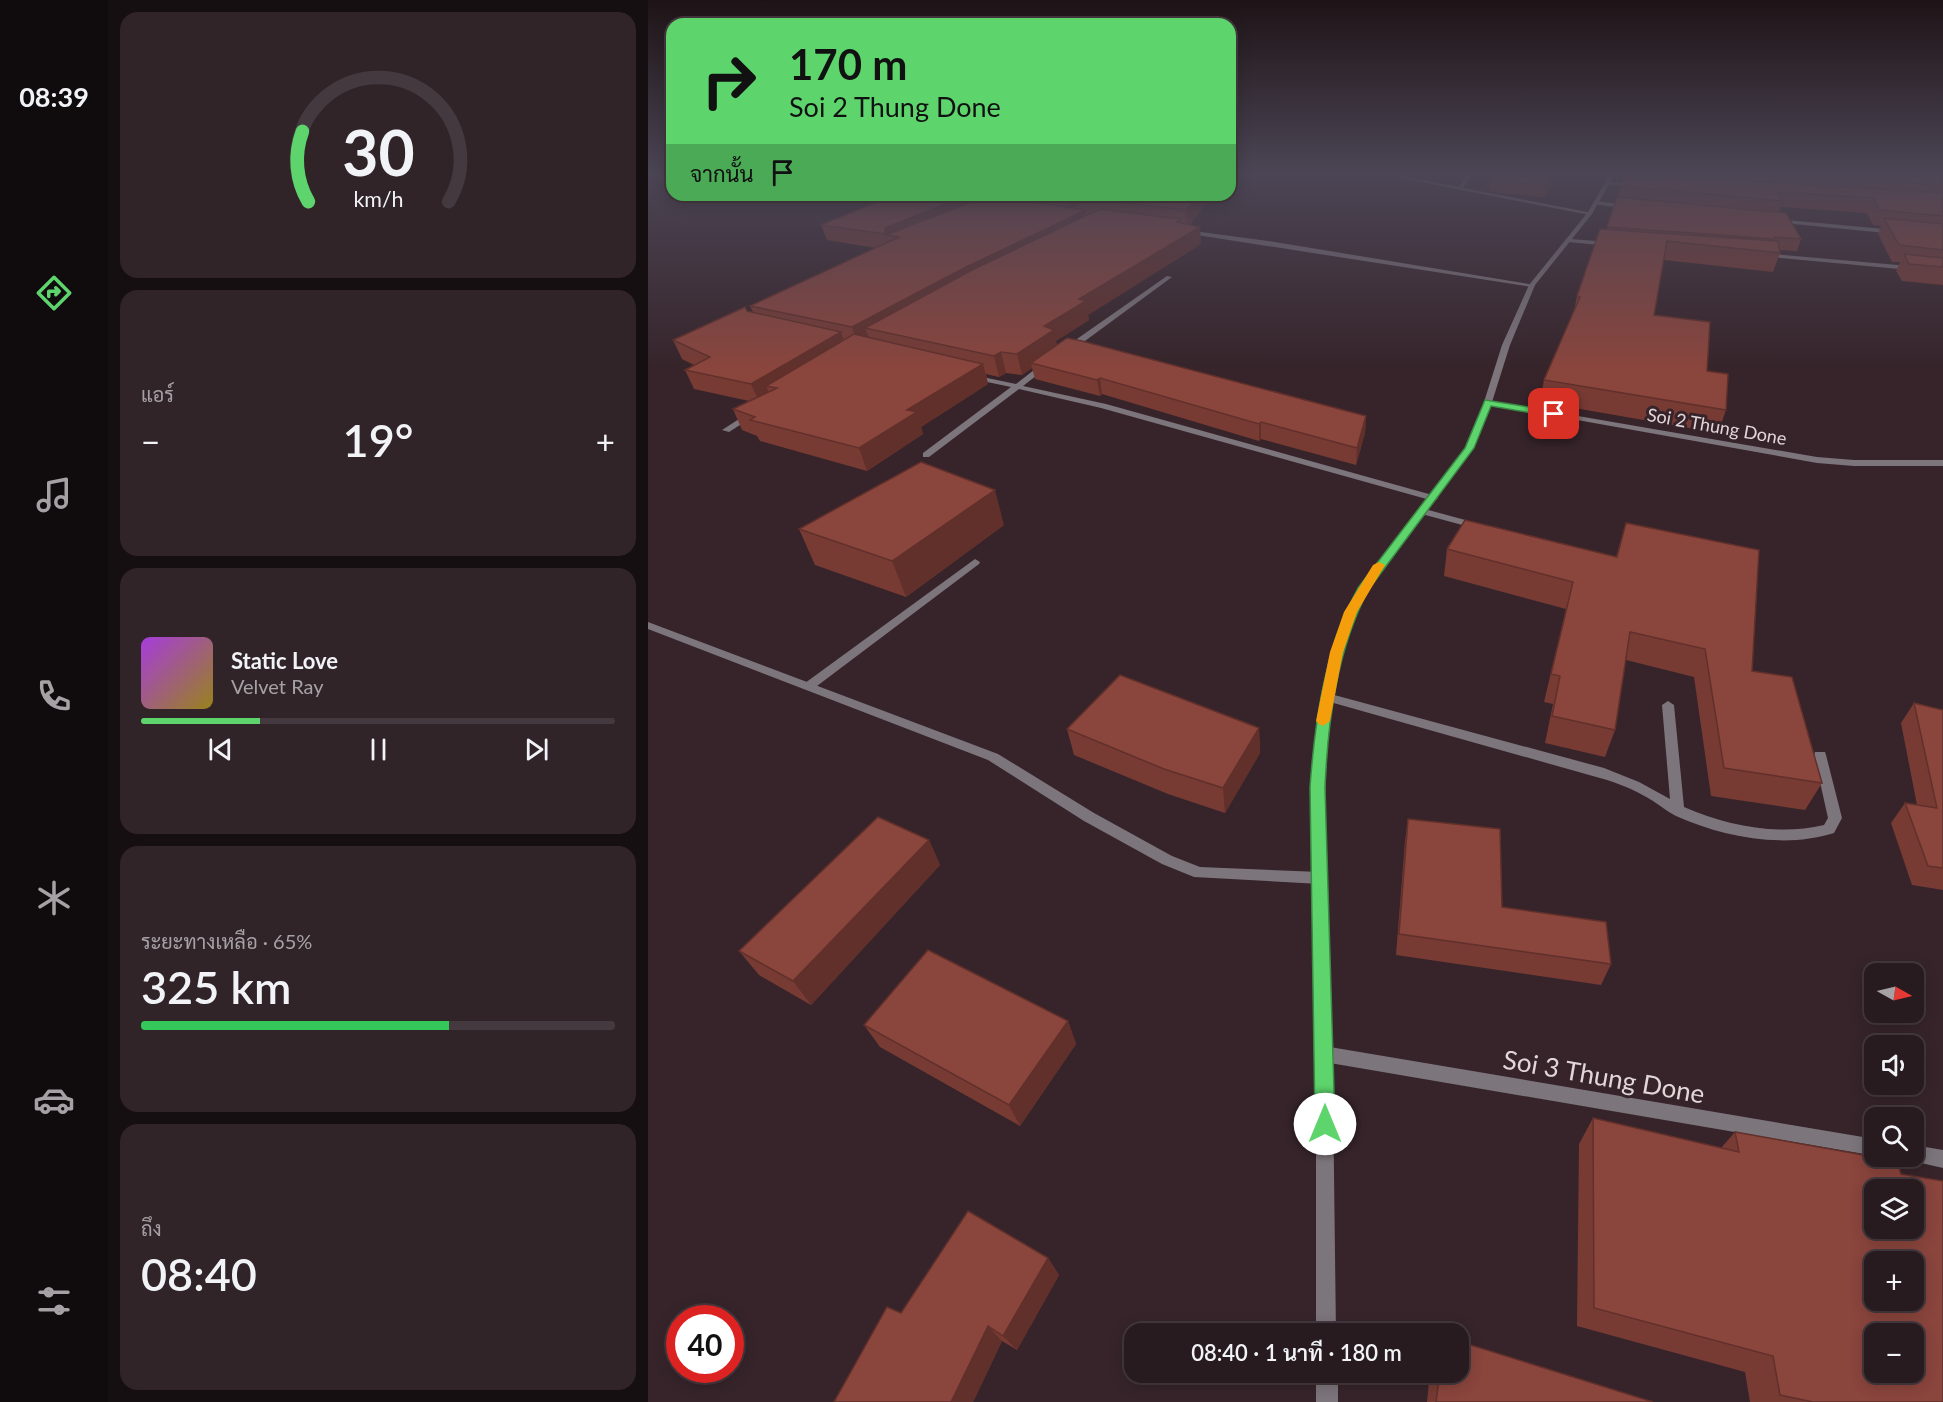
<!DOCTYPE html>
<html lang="th">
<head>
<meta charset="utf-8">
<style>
  :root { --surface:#281b20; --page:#302429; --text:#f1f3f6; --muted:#a5a1a5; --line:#44393e; --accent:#5dd56c }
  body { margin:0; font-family:Lato,Sarabun,sans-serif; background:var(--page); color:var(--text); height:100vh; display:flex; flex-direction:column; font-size:22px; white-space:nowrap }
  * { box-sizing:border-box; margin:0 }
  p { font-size:20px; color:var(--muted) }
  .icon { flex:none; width:33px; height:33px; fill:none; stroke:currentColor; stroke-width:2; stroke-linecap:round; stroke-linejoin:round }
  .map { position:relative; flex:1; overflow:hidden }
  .panel { display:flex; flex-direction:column; gap:12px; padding:12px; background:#160f12; width:540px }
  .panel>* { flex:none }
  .guide { position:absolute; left:18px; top:18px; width:570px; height:183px; border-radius:18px; box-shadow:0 3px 15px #0003,0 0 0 2px var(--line); background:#5dd56c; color:#111; overflow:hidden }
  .needle { width:39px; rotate:98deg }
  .fabs { position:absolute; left:1216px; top:963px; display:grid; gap:12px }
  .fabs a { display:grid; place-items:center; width:60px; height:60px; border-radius:12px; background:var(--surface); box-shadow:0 3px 15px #0003,0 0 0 2px var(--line); font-size:30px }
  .speed { position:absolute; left:18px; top:1305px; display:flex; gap:12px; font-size:30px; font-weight:700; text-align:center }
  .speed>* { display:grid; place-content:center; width:78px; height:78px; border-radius:50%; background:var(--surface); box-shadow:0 3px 15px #0003,0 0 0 2px var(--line); line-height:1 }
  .speed .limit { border:9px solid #d22; background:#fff; color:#111 }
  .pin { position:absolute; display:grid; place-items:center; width:51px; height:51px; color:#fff; margin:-26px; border-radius:12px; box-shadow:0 3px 9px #0006 }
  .me { position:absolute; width:66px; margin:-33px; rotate:0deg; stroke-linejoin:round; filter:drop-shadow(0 0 4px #0008) }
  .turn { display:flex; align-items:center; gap:21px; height:126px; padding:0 24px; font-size:27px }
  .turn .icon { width:78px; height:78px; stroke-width:2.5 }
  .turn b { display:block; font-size:42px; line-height:51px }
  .then { display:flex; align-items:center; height:57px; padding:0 24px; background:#0003; gap:12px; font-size:22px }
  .big { font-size:45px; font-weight:600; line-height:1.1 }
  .panel .card { flex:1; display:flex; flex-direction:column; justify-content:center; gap:9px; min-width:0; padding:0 21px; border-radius:18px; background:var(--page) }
  .panel .dial { align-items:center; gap:0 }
  .dial svg { height:156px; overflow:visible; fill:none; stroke:var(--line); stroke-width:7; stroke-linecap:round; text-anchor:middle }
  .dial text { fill:var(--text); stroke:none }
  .song { display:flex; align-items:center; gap:18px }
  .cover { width:72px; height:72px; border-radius:9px; background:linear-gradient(135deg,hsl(280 70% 55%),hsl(50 70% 35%)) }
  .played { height:6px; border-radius:3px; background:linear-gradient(90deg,var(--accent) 25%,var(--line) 25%) }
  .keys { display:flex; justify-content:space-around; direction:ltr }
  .heat { display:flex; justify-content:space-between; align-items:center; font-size:33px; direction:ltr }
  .charge { height:9px; border-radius:4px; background:linear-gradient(90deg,#34c759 65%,var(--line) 0) }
  .trip { position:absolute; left:476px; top:1323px; width:345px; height:60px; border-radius:18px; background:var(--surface); box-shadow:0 3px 15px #0003,0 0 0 2px var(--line); font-weight:600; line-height:60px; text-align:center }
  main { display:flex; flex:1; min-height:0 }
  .menu { display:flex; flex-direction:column; width:108px; justify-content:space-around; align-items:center; background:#100b0d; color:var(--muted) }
  .menu .icon { width:42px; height:42px }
  .menu .active { color:var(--accent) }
  .menu b { font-size:27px; color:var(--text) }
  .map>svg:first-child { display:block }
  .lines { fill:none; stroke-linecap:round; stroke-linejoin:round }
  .service { fill:#7c757b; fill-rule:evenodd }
  .minor { fill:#7c757b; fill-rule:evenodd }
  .tertiary { fill:#7c757b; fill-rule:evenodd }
  .wall { fill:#773b34 }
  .shaded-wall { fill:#61302b }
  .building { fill:#8a453d; stroke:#61302b; stroke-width:1.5; fill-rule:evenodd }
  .route { fill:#5dd56c; stroke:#3c8a46; stroke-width:1.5 }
  .slow { fill:#f59e0b }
  .labels { text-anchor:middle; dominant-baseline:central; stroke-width:6; stroke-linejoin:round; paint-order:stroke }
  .far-street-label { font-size:18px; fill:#e2d6d9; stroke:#36242a }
  .near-street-label { font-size:26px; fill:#e2d6d9; stroke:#36242a }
</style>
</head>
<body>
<main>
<nav class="menu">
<b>08:39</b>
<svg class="icon active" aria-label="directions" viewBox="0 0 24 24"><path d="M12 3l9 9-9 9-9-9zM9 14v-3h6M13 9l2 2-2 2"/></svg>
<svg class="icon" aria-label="music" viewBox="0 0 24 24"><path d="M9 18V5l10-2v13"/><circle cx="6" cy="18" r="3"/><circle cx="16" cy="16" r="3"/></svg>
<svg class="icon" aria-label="phone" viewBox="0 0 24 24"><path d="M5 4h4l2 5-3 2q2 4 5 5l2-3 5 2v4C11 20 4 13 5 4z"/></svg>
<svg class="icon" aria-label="climate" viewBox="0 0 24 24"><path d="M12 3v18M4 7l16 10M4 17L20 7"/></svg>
<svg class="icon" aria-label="car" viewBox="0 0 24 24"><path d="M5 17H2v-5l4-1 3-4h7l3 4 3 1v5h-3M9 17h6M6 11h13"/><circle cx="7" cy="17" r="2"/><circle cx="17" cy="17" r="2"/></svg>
<svg class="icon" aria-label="filters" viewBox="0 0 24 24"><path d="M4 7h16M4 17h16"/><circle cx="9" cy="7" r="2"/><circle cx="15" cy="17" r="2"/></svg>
</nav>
<section class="panel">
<div class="card dial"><svg viewBox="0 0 100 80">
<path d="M14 69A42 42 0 1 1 86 69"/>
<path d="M14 69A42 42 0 0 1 11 33" stroke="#5dd56c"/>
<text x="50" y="56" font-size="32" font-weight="700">30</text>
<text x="50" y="72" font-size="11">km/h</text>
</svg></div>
<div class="card"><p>แอร์</p>
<div class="heat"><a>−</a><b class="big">19°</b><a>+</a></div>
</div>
<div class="card">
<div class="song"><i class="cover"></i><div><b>Static Love</b><p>Velvet Ray</p></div></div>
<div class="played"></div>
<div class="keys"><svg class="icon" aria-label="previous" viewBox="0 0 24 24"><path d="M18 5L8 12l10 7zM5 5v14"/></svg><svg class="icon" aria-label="pause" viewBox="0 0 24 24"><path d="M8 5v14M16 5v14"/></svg><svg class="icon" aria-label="next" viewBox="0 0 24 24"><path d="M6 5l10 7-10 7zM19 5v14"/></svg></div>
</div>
<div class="card"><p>ระยะทางเหลือ · 65%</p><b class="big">325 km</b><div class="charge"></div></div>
<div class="card"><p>ถึง</p><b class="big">08:40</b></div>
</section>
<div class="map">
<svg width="1295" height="1402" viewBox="0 0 1295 1402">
  <rect width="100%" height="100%" fill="#36242a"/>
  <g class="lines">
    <g class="service">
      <polygon points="773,508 832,524 834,526 829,529 770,513 770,509"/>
      <polygon points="327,559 332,562 331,564 165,689 157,689 155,686 157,683"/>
    </g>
    <g class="minor">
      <polygon points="733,172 811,187 821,172 826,172 815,188 945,213 942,215 721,172"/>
      <polygon points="910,172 928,172 965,178 963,179"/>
      <polygon points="959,182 988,184 990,185 988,186 957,184"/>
      <polygon points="947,201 982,205 985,207 982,209 945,204"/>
      <polygon points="1128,219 1248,230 1251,232 1248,234 1126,222"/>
      <polygon points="538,230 627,242 887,285 884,287 536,233"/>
      <polygon points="922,239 962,242 965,244 962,246 920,242"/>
      <polygon points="1114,253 1295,269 1295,273 1112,256"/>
      <polygon points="519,276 524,277 422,352 416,352 416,348"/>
      <polygon points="395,363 402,365 375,386 458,404 788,496 790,498 788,500 782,500 453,408 371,389 281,457 275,457 275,453 363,387 320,378 320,374 368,384"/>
      <polygon points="837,400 1169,457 1206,460 1295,460 1295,466 1206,466 1169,463 840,404 837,404"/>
      <polygon points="102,412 109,414 81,432 74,430"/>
      <polygon points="0,622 350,754 446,813 524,856 552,867 672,872 677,874 679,878 677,882 672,884 546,877 514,864 436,821 340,760 0,629"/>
      <path d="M679,693L956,768L991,782L1022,799L1014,705L1020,701L1026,705L1036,807C1080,826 1130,836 1176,825L1180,818L1166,755L1167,752H1177L1178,755L1194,818L1186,833C1136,849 1075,837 1028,816C1020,812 1013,806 1005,801C991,792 975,785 959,780L675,700L673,697Z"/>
      <polygon points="676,1046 1227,1139 1228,1156 676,1062 670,1060 668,1054 670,1048"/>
      <polygon points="1266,1145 1295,1150 1295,1168 1260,1160 1258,1156 1266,1156"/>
    </g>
    <g class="tertiary">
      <polygon points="963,172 968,172 944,214 887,285 862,345 844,402 825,448 720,588 704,623 693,659 685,694 680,731 677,804 685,1092 688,1334 668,1334 668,1092 664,804 668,731 673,694 681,659 693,623 710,588 817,448 836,402 854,345 881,285 940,212"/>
      <rect x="668" y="1372" width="22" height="30"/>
    </g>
  </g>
  <g class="wall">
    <polygon points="977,172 1295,172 1295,285 1254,281 1248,271 1252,262 1244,262 1230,234 1233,226 1225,225 1219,213 1133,207 1131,212 1153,239 1149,251 1131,250 1132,253 1125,272 1016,260 1006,315 1059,371 1078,410 1070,433 892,402 896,380 926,311 929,296 959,230"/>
    <polygon points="910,174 896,197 853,193 841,191 842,178"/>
    <polygon points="246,195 564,195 542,225 553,244 440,315 441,320 408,341 409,346 718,416 717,433 708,465 613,439 611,441 454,394 452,396 387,379 384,368 374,375 358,373 351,377 338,374 340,384 273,427 275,434 219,471 112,441 109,436 94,430 85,409 101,401 46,389 37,370 46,365 34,359 25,340 99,311 105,312 102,306 228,248 179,240 173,225"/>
    <polygon points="978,523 1104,671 1174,783 1157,810 1063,796 1046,677 978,660 967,730 957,757 897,743 905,704 896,702 918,609 796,576 799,549 968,557"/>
    <polygon points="356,525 258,597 167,565 151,529"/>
    <polygon points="1266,703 1295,710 1295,890 1264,885 1243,823 1257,803 1269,805 1253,723"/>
    <polygon points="611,728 612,753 577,813 520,794 426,755 419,729"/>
    <polygon points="760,819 854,907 963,964 953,985 748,955 757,841"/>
    <polygon points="281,840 292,865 163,1005 111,975 91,951"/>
    <polygon points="420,1021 428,1044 372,1126 232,1047 216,1025"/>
    <polygon points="945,1118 1073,1148 1087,1132 1295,1402 1102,1402 1097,1372 929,1326 931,1144"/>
    <polygon points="400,1258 411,1275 369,1350 354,1341 325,1402 186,1402 253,1313"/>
    <polygon points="782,1372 810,1372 1005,1402 779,1402"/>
  </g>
  <g class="shaded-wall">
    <polygon points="906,172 910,172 910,174 896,197 898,185"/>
    <polygon points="319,195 326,195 329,207 251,237 238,235 242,250 237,234 237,228"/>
    <polygon points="417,195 449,195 430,197 431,206 420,213"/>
    <polygon points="550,195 564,195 539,228 538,210"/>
    <polygon points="438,210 440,224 217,328 221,338 210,345 204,327 318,267"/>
    <polygon points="532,219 533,236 552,227 553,244 440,315 441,320 408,341 409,350 383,363 384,368 374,375 369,354 396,326 529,222"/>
    <polygon points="193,332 199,351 129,388 118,386 123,397 112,403 103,384"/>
    <polygon points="353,352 358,373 351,377 346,356"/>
    <polygon points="335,364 340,384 273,427 275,434 219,471 211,448 259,410"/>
    <polygon points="452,378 454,394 452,396 449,380"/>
    <polygon points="718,416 717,433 708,465 709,448"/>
    <polygon points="613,422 613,439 611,441 611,424"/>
    <polygon points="347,490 356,525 258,597 244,561"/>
    <polygon points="611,728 612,753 577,813 575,788"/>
    <polygon points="281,840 292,865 163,1005 145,981"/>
    <polygon points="420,1021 428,1044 372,1126 361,1105"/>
    <polygon points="400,1258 411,1275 369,1350 355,1336"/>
    <polygon points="340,1326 354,1341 325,1402 303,1402"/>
  </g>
  <g class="building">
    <polygon points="847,172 906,172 898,185 855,181 842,178"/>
    <polygon points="1079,172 1295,172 1295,185"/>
    <polygon points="976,173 1295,193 1295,216 1232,210 1225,198 1129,192 1135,201 972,186"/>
    <polygon points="246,195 319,195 237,228 237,234 173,225"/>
    <polygon points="341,195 438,210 318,267 204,327 102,306 251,237 238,235"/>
    <polygon points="433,195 550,195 538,210 430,197"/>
    <polygon points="969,197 1138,213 1153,239 1127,237 1127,239 959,227"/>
    <polygon points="452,209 532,219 529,222 552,227 431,299 438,301 396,326 406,330 369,354 353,352 346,356 217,328 324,270"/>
    <polygon points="1236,218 1295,224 1295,250 1251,245"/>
    <polygon points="952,229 1130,241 1132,253 1019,241 1006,315 1062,322 1059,371 1080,374 1078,410 896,380 932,297 929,296"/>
    <polygon points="1256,254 1295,258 1295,267 1261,264"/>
    <polygon points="97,307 99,311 193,332 103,384 37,370 62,357 25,340"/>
    <polygon points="206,334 335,364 259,410 269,412 211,448 102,420 107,417 85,409 129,388 118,386"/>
    <polygon points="419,338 434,341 718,416 709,448 613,422 611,424 452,378 449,380 383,363"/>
    <polygon points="273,462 347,490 244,561 151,529"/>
    <polygon points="817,520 969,557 978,523 1111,550 1104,671 1144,677 1174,783 1076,768 1057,649 982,632 967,730 904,716 912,676 903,674 925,582 799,549"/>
    <polygon points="472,675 611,728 575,788 516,769 419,729"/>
    <polygon points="1266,703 1295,710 1295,868 1280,866 1257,803 1289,808"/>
    <polygon points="230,817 281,840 145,981 91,951"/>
    <polygon points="760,819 852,829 854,907 958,922 963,964 751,934"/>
    <polygon points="280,950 420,1021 361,1105 216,1025"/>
    <path d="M945,1118L1091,1152L1087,1132L1249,1161L1253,1174L1295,1181V1402H1165L1132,1395L1125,1356L946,1308ZM1227,1190H1266V1228H1227ZM1227,1262H1266V1300H1227ZM1227,1334H1266V1372H1227Z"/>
    <polygon points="320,1211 400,1258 355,1336 340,1326 303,1402 186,1402 239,1307 253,1313"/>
    <polygon points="810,1341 1005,1402 788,1402 792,1372 810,1372"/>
  </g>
  <linearGradient id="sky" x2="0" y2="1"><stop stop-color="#1e1417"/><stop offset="0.47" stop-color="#4c4555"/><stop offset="1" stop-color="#4c4555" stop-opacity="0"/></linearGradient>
  <rect width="1295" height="369" fill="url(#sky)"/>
  <path class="route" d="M837,400L906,411L910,414L906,417L843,406L826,448L721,589C689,649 680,719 677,787L687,1124L684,1131L677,1134L669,1131L667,1124L662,787C667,719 677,649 710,588L817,448Z"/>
  <polygon class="slow" points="731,562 737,565 709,612 695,652 682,721 675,726 671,724 668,721 682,652 696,612 725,565"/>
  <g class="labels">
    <g class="far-street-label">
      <text transform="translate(1069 426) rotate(10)">Soi 2 Thung Done</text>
    </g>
    <g class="near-street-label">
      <text transform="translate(956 1076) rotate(10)">Soi 3 Thung Done</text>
    </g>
  </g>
</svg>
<div class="fabs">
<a><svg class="needle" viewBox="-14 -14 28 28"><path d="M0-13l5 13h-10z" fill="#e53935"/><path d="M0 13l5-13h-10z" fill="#a5a1a5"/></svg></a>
<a><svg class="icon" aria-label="sound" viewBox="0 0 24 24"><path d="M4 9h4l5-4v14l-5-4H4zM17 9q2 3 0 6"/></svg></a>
<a><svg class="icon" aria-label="search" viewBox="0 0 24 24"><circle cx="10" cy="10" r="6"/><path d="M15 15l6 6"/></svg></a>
<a><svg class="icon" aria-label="layers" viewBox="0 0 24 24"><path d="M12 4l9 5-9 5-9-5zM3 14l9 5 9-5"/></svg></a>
<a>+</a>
<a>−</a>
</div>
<div class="speed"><div class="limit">40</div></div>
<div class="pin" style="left:906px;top:414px;background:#d93025"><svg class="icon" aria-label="arrive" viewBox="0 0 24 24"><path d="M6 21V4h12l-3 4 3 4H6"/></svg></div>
<svg class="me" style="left:677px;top:1124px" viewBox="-20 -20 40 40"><circle r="19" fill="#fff"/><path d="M0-13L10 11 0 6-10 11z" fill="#5dd56c"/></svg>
<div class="trip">08:40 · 1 นาที · 180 m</div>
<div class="guide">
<div class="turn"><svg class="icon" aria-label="right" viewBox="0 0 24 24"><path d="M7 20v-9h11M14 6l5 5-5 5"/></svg><div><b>170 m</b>Soi 2 Thung Done</div></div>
<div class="then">จากนั้น<svg class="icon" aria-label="arrive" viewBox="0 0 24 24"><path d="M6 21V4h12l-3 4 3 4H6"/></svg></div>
</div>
</div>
</main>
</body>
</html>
